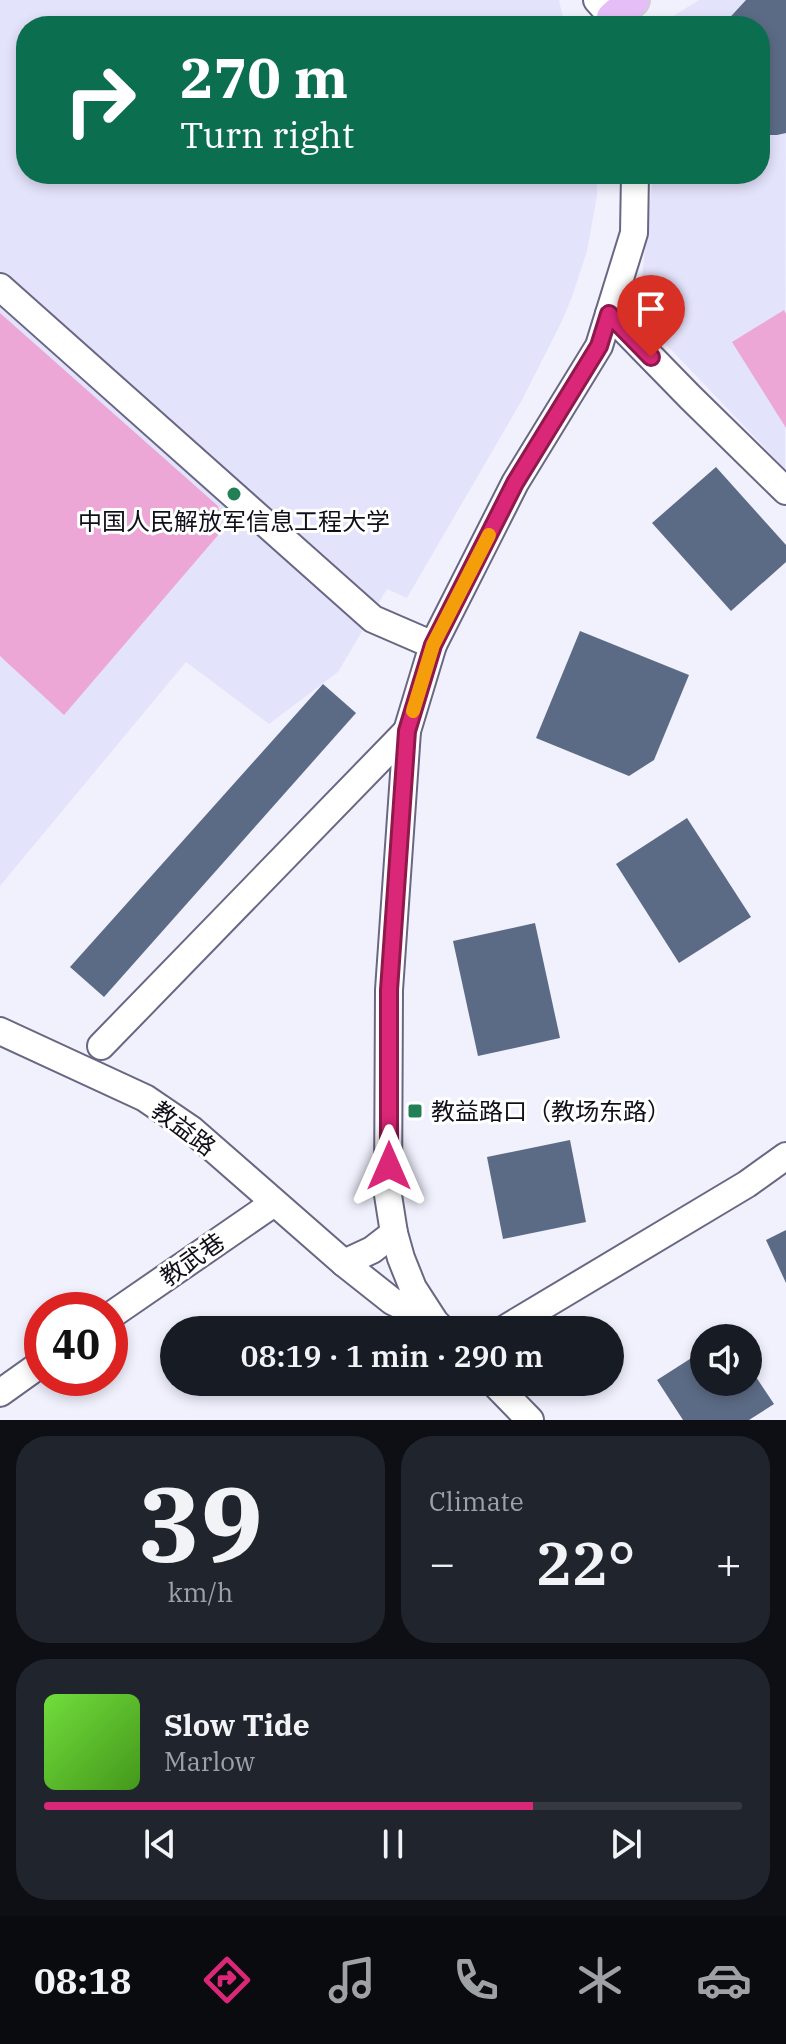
<!DOCTYPE html>
<html lang="en">
<head>
<meta charset="utf-8">
<style>
  :root { --surface:#171b24; --page:#20242c; --text:#f1f3f6; --muted:#9ea1a6; --line:#363941; --accent:#db2777 }
  body { margin:0; font-family:"IBM Plex Serif","Noto Sans SC",serif; background:var(--page); color:var(--text); height:100vh; display:flex; flex-direction:column; font-size:30px; white-space:nowrap }
  * { box-sizing:border-box; margin:0 }
  p { font-size:26px; color:var(--muted) }
  .icon { flex:none; width:44px; height:44px; fill:none; stroke:currentColor; stroke-width:2; stroke-linecap:round; stroke-linejoin:round }
  .map { position:relative; height:1420px; overflow:hidden }
  .details { display:flex; flex-direction:column; gap:16px; padding:16px; background:#0d0f14; flex:1 }
  .details>* { flex:none }
  .hud { position:absolute; left:16px; top:16px; width:754px; height:168px; border-radius:32px; box-shadow:0 4px 12px #0003; background:#0b6e4f; color:#fff; overflow:hidden }
  .controls { position:absolute; left:690px; top:1324px; display:grid; gap:16px }
  .controls a { display:grid; place-items:center; width:72px; height:72px; border-radius:50%; background:var(--surface); box-shadow:0 4px 12px #0003; font-size:40px }
  .speed { position:absolute; left:24px; top:1292px; display:flex; gap:16px; font-size:40px; font-weight:700; text-align:center }
  .speed>* { display:grid; place-content:center; width:104px; height:104px; border-radius:50%; background:var(--surface); box-shadow:0 4px 12px #0003; line-height:1 }
  .speed .limit { border:12px solid #d22; background:#fff; color:#111 }
  .pin { position:absolute; display:grid; place-items:center; width:68px; height:68px; color:#fff; margin:-82px -34px; border-radius:50% 50% 50% 0; rotate:-45deg; box-shadow:0 0 8px #0007 }
  .pin .icon { rotate:45deg }
  .me { position:absolute; width:88px; margin:-44px; rotate:0deg; stroke-linejoin:round; filter:drop-shadow(0 0 6px #0008) }
  .turn { display:flex; align-items:center; gap:28px; height:168px; padding:0 32px; font-size:36px }
  .turn .icon { width:104px; height:104px; stroke-width:2.5 }
  .turn b { display:block; font-size:56px; line-height:68px }
  .big { font-size:60px; font-weight:600; line-height:1.1 }
  .details .widget { flex:1; display:flex; flex-direction:column; justify-content:center; gap:12px; min-width:0; padding:0 28px; border-radius:32px; background:var(--page) }
  .details .dial { align-items:center; gap:0 }
  .dial b { font-size:104px; line-height:1 }
  .song { display:flex; align-items:center; gap:24px }
  .cover { width:96px; height:96px; border-radius:12px; background:linear-gradient(135deg,hsl(100 70% 55%),hsl(100 70% 35%)) }
  .played { height:8px; border-radius:4px; background:linear-gradient(90deg,var(--accent) 70%,var(--line) 70%) }
  .keys { display:flex; justify-content:space-around; direction:ltr }
  .heat { display:flex; justify-content:space-between; align-items:center; font-size:44px; direction:ltr }
  .details .tiles { flex:1; display:grid; gap:16px; grid-template-columns:1fr 1fr }
  .widget:last-child { grid-column:span 2 }
  .trip { position:absolute; left:160px; top:1316px; width:464px; height:80px; border-radius:40px; background:var(--surface); box-shadow:0 4px 12px #0003; font-weight:600; line-height:80px; text-align:center }
  .dock { display:flex; height:128px; justify-content:space-around; align-items:center; background:#090b0e; color:var(--muted) }
  .dock .icon { width:56px; height:56px }
  .dock .on { color:var(--accent) }
  .dock b { font-size:36px; color:var(--text) }
  .map>svg:first-child { display:block }
  .built { fill:#e4e3fc }
  .green { fill:#eca7d6 }
  .building { fill:#5c6b85 }
  .lines { fill:none; stroke-linecap:round; stroke-linejoin:round }
  .minor-casing { stroke:#696783; stroke-width:30 }
  .major-casing { stroke:#cfcfd1; stroke-width:36 }
  .minor { stroke:#fff; stroke-width:26 }
  .major { stroke:#e5bef8; stroke-width:32 }
  .route-casing { stroke:#8e194d; stroke-width:20 }
  .route { stroke:#db2777; stroke-width:14 }
  .slow { stroke:#f59e0b; stroke-width:14 }
  .poi-dot { fill:#237f55; stroke:#fff; stroke-width:3 }
  .labels { text-anchor:middle; dominant-baseline:central; stroke-width:6; stroke-linejoin:round; paint-order:stroke }
  .poi-label { font-size:24px; fill:#100f1a; stroke:#fff }
  .street-label { font-size:24px; fill:#100f1a; stroke:#fff }
</style>
</head>
<body>
<div class="map">
<svg width="786" height="1420" viewBox="0 0 786 1420">
  <rect width="100%" height="100%" fill="#f1f1fe"/>
  <g class="built">
    <polygon points="0,0 559,0 565,26 26,26 26,174 597,174 597,196 587,251 572,297 562,321 522,400 407,598 387,589 338,672 269,724 186,662 0,886"/>
    <polygon points="699,0 786,0 785,469 638,315 653,174 760,174 760,26 657,26"/>
  </g>
  <g class="green">
    <polygon points="784,310 786,314 786,428 732,342"/>
    <polygon points="0,313 218,506 221,519 219,534 64,715 0,656"/>
  </g>
  <g class="building">
    <polygon points="746,0 786,0 786,133 777,135 760,135 760,26 722,26"/>
    <polygon points="716,467 786,545 786,562 731,611 652,523"/>
    <polygon points="580,631 689,675 654,760 629,776 536,738"/>
    <polygon points="323,684 356,713 104,997 70,967"/>
    <polygon points="687,818 751,917 679,963 616,864"/>
    <polygon points="535,923 560,1038 478,1056 453,941"/>
    <polygon points="570,1140 586,1222 503,1239 487,1157"/>
    <polygon points="786,1230 786,1283 766,1240"/>
    <polygon points="704,1350 704,1382 748,1382 748,1365 774,1404 749,1420 683,1420 657,1380"/>
  </g>
  <g class="lines">
    <g class="minor-casing">
      <g id="minor">
        <polyline points="597,0 613,18"/>
        <polyline points="0,287 373,619 433,645"/>
        <polyline points="609,314 690,397 786,491"/>
        <polyline points="0,1031 145,1098 192,1130 344,1263"/>
        <polyline points="101,1046 407,731"/>
        <polyline points="394,1233 372,1250 344,1263 392,1301 432,1321"/>
        <polyline points="110,1316 274,1203"/>
        <polyline points="443,1330 435,1322 413,1288 401,1258 394,1233 388,1195 389,990 407,731 433,645 515,483 599,346 634,233 635,174"/>
        <polyline points="503,1330 747,1184 786,1156"/>
        <polyline points="493,1382 530,1420"/>
        <polyline points="0,1393 42,1363"/>
      </g>
    </g>
    <g class="major-casing">
      <polyline id="major" points="613,18 633,0"/>
    </g>
    <use href="#minor" class="minor"/>
    <use href="#major" class="major"/>
  </g>
  <g class="lines">
    <g class="route-casing">
      <polyline id="route" points="389,1166 389,990 407,731 433,645 515,483 599,346 609,314 651,357"/>
    </g>
    <use href="#route" class="route"/>
    <polyline class="slow" points="413,711 433,645 489,535"/>
  </g>
  <g class="poi-dot">
    <circle cx="234" cy="494" r="8"/>
    <rect x="407" y="1103" width="16" height="16" rx="4"/>
  </g>
  <g class="labels">
    <g class="poi-label">
      <text x="234" y="521">中国人民解放军信息工程大学</text>
      <text x="431" y="1111" text-anchor="start">教益路口（教场东路）</text>
    </g>
    <g class="street-label">
      <text transform="translate(184 1128) rotate(37)">教益路</text>
      <text transform="translate(192 1259) rotate(-35)">教武巷</text>
    </g>
  </g>
</svg>
<div class="controls">
<a><svg class="icon" aria-label="sound" viewBox="0 0 24 24"><path d="M4 9h4l5-4v14l-5-4H4zM17 9q2 3 0 6"/></svg></a>
</div>
<div class="speed"><div class="limit">40</div></div>
<div class="pin" style="left:651px;top:357px;background:#d93025"><svg class="icon" aria-label="arrive" viewBox="0 0 24 24"><path d="M6 21V4h12l-3 4 3 4H6"/></svg></div>
<svg class="me" style="left:389px;top:1166px" viewBox="-20 -20 40 40"><path d="M0-17L14 15 0 8-14 15z" fill="#db2777" stroke="#fff" stroke-width="4"/></svg>
<div class="trip">08:19 · 1 min · 290 m</div>
<div class="hud">
<div class="turn"><svg class="icon" aria-label="right" viewBox="0 0 24 24"><path d="M7 20v-9h11M14 6l5 5-5 5"/></svg><div><b>270 m</b>Turn right</div></div>
</div>
</div>
<section class="details">
<div class="tiles">
<div class="widget dial"><b>39</b><p>km/h</p></div>
<div class="widget"><p>Climate</p>
<div class="heat"><a>−</a><b class="big">22°</b><a>+</a></div>
</div>
<div class="widget">
<div class="song"><i class="cover"></i><div><b>Slow Tide</b><p>Marlow</p></div></div>
<div class="played"></div>
<div class="keys"><svg class="icon" aria-label="previous" viewBox="0 0 24 24"><path d="M18 5L8 12l10 7zM5 5v14"/></svg><svg class="icon" aria-label="pause" viewBox="0 0 24 24"><path d="M8 5v14M16 5v14"/></svg><svg class="icon" aria-label="next" viewBox="0 0 24 24"><path d="M6 5l10 7-10 7zM19 5v14"/></svg></div>
</div>
</div>
</section>
<nav class="dock">
<b>08:18</b>
<svg class="icon on" aria-label="directions" viewBox="0 0 24 24"><path d="M12 3l9 9-9 9-9-9zM9 14v-3h6M13 9l2 2-2 2"/></svg>
<svg class="icon" aria-label="music" viewBox="0 0 24 24"><path d="M9 18V5l10-2v13"/><circle cx="6" cy="18" r="3"/><circle cx="16" cy="16" r="3"/></svg>
<svg class="icon" aria-label="phone" viewBox="0 0 24 24"><path d="M5 4h4l2 5-3 2q2 4 5 5l2-3 5 2v4C11 20 4 13 5 4z"/></svg>
<svg class="icon" aria-label="climate" viewBox="0 0 24 24"><path d="M12 3v18M4 7l16 10M4 17L20 7"/></svg>
<svg class="icon" aria-label="car" viewBox="0 0 24 24"><path d="M5 17H2v-5l4-1 3-4h7l3 4 3 1v5h-3M9 17h6M6 11h13"/><circle cx="7" cy="17" r="2"/><circle cx="17" cy="17" r="2"/></svg>
</nav>
</body>
</html>
